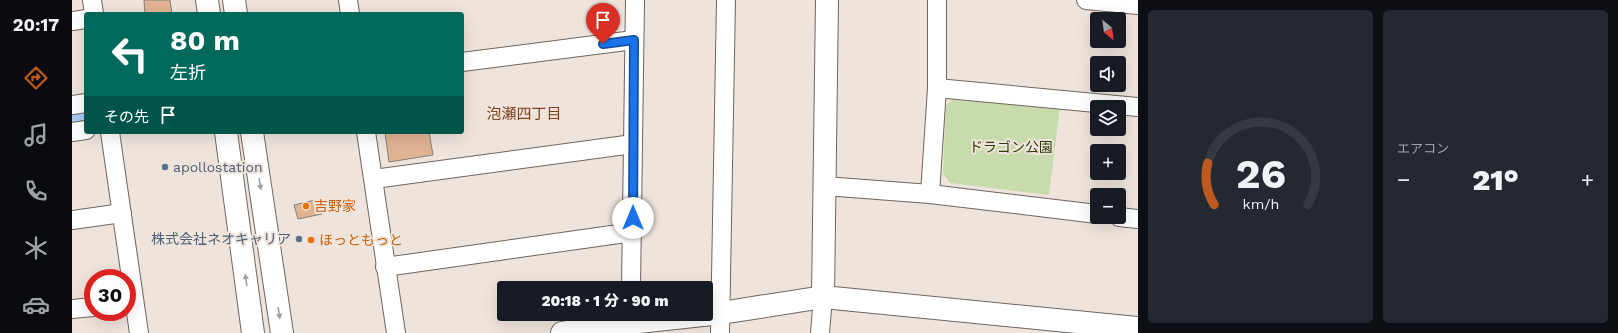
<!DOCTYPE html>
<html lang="ja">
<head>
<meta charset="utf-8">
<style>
  :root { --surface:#171b24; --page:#242831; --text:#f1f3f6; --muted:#9ea1a6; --line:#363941; --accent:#bc5920 }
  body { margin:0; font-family:"Work Sans","Noto Sans JP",sans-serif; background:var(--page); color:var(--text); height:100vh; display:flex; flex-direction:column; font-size:15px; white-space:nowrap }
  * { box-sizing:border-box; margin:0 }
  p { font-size:13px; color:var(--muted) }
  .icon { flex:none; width:22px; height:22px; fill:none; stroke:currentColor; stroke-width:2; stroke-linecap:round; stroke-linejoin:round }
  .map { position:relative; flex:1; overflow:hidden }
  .drawer { display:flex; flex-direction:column; gap:10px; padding:10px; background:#0d0f14; width:480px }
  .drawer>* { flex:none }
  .hud { position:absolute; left:12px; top:12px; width:380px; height:122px; border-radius:4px; box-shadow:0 4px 16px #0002; background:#00695c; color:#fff; overflow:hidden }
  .needle { width:26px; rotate:151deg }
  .buttons { position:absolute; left:1018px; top:12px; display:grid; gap:8px }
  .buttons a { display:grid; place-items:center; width:36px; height:36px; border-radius:4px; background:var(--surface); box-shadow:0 4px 16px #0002; font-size:20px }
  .speed { position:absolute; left:12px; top:269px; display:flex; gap:8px; font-size:20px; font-weight:700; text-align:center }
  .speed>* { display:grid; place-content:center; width:52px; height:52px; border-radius:50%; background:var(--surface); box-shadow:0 4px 16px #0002; line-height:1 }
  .speed .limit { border:6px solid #d22; background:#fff; color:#111 }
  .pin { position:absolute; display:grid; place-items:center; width:34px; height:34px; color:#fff; margin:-41px -17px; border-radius:50% 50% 50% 0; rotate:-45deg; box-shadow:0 0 4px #0007 }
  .pin .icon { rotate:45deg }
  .me { position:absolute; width:44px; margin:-22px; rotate:0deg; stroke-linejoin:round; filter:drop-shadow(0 0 3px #0008) }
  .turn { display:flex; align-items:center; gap:14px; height:84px; padding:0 20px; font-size:18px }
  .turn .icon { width:52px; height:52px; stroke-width:2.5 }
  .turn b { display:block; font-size:28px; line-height:34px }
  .then { display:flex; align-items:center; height:38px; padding:0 20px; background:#0003; gap:8px; font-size:15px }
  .big { font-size:30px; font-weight:800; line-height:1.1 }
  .drawer .widget { flex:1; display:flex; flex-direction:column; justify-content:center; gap:6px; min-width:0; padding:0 14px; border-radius:6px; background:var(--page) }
  .drawer .dial { align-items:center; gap:0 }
  .dial svg { height:104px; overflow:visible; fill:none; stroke:var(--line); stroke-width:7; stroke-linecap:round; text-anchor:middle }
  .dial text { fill:var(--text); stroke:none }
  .heat { display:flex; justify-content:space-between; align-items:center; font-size:22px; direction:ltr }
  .drawer .tiles { flex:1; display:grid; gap:10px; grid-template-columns:repeat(2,1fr) }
  .trip { position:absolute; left:425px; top:281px; width:216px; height:40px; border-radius:4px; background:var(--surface); box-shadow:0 4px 16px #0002; font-weight:800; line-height:40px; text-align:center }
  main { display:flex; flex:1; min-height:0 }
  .dock { display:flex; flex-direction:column; width:72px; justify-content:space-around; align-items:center; background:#090b0e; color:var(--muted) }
  .dock .icon { width:28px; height:28px }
  .dock .active { color:var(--accent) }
  .dock b { font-size:18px; color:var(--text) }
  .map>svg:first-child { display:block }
  .green { fill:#c8dbac }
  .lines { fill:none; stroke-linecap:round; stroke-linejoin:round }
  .canal { stroke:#adc7f3; stroke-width:16 }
  .building { fill:#e0b493; stroke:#877e77 }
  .street-casing { stroke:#6e655e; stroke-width:20 }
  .secondary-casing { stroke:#6e655e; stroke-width:24 }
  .primary-casing { stroke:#6e655e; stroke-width:24 }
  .street { stroke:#fff; stroke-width:18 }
  .secondary { stroke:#fff; stroke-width:22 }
  .primary { stroke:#fff; stroke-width:22 }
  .oneway { fill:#a19f9e }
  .route-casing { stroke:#114b97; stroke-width:10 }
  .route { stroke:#1a73e8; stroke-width:7 }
  .service-dot { fill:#5c6f8a; stroke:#eee4dc; stroke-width:1.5 }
  .food-dot { fill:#e8710a; stroke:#eee4dc; stroke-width:1.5 }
  .labels { text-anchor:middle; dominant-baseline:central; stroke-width:4; stroke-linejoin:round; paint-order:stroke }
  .park-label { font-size:14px; fill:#2d3d07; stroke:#eee4dc }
  .service-label { font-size:14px; fill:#4e5e75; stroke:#eee4dc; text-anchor:start }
  .food-label { font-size:14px; fill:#c56008; stroke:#eee4dc; text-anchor:start }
  .neighbourhood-label { font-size:15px; fill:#81411f; stroke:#eee4dc }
</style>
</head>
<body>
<main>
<nav class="dock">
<b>20:17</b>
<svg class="icon active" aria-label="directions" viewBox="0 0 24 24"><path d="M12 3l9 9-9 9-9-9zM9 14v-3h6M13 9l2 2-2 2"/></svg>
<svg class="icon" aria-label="music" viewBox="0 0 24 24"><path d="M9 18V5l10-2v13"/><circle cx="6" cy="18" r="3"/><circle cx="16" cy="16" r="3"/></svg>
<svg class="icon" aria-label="phone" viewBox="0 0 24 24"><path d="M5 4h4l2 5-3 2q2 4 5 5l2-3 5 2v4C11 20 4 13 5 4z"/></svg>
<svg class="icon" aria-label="climate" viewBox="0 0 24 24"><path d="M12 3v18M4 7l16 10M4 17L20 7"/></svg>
<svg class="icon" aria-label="car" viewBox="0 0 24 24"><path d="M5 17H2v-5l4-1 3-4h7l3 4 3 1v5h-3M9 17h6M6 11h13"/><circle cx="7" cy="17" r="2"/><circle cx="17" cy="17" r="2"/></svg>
</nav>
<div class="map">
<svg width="1066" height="333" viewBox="0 0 1066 333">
  <rect width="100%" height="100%" fill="#eee4dc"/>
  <polygon class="green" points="880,100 988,107 977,195 878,183 871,174 874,105"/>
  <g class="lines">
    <polyline class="canal" points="0,119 14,116"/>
  </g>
  <g class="building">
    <polygon points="72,0 98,0 100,14 73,14"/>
    <polygon points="313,132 357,132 361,155 317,162"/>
    <polygon points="247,199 250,214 226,219 222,205"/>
  </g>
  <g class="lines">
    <g class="street-casing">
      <g id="street">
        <polyline points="20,0 22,14"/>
        <polyline points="276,0 278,14"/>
        <polyline points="1014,0 1066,5"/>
        <polyline points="0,21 14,19"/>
        <polyline points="390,62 562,40"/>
        <polyline points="865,88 1066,107"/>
        <polyline points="0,105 14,103"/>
        <polyline points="0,132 14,130"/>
        <polyline points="38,132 67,333"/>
        <polyline points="294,132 324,333"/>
        <polyline points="302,179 561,144"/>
        <polyline points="753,186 858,194 1025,214"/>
        <polyline points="858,194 865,88 865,0"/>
        <polyline points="1047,217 1066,219"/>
        <polyline points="0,220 50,213"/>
        <polyline points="313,267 561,232"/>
        <polyline points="559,288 563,0"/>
        <polyline points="0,309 21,307"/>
        <polyline points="648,333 654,0"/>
        <polyline points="748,333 751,297"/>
      </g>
    </g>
    <g class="secondary-casing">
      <g id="secondary">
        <polyline points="751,297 755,0"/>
        <polyline points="490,333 558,323 649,313 751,297 1066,328"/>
      </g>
    </g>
    <g class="primary-casing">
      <g id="primary">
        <polyline points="135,0 137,14"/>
        <polyline points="162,0 164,14"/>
        <polyline points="154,132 181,333"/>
        <polyline points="180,132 210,333"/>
      </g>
    </g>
    <use href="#street" class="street"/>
    <use href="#secondary" class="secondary"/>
    <use href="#primary" class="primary"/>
  </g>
  <defs><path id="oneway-solid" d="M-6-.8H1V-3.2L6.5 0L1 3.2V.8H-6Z"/></defs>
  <g class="oneway">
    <use href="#oneway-solid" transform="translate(188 184) rotate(81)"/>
    <use href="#oneway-solid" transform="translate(174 280) rotate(-98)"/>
    <use href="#oneway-solid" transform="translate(207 313) rotate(81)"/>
  </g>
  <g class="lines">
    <g class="route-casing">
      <polyline id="route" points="531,44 562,40 561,218"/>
    </g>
    <use href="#route" class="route"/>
  </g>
  <g class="service-dot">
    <circle cx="93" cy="167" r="4"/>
    <circle cx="227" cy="239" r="4"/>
  </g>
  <g class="food-dot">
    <circle cx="234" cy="206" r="4"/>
    <circle cx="239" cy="240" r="4"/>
  </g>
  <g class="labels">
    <g class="park-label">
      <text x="939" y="147">ドラゴン公園</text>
    </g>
    <g class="service-label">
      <text x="101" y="167">apollostation</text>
      <text x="219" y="239" text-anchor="end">株式会社ネオキャリア</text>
    </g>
    <g class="food-label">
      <text x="242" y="206">吉野家</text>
      <text x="247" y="240">ほっともっと</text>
    </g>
    <g class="neighbourhood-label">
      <text x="452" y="114">泡瀬四丁目</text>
    </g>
  </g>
</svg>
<div class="buttons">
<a><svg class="needle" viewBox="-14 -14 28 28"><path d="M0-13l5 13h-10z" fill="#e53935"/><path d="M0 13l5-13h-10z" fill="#9ea1a6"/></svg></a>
<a><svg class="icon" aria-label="sound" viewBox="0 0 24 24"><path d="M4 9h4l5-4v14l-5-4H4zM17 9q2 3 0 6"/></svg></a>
<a><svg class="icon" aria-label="layers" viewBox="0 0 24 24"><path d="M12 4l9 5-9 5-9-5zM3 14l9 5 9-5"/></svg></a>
<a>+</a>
<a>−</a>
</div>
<div class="speed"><div class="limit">30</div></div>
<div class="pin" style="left:531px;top:44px;background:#d93025"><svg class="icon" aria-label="arrive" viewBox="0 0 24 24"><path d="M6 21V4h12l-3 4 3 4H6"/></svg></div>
<svg class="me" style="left:561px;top:218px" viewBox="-20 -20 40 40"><circle r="19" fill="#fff"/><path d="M0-13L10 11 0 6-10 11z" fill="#1a73e8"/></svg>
<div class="trip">20:18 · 1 分 · 90 m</div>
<div class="hud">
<div class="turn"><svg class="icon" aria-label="left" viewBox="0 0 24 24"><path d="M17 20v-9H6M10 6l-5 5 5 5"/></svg><div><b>80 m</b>左折</div></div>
<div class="then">その先<svg class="icon" aria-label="arrive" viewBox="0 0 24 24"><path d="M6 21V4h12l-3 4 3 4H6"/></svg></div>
</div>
</div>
<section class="drawer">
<div class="tiles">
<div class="widget dial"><svg viewBox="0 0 100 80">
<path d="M14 69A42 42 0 1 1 86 69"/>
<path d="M14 69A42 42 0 0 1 9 37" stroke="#bc5920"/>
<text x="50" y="56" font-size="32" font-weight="700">26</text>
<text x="50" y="72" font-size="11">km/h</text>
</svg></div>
<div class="widget"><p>エアコン</p>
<div class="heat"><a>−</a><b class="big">21°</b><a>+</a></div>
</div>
</div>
</section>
</main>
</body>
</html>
